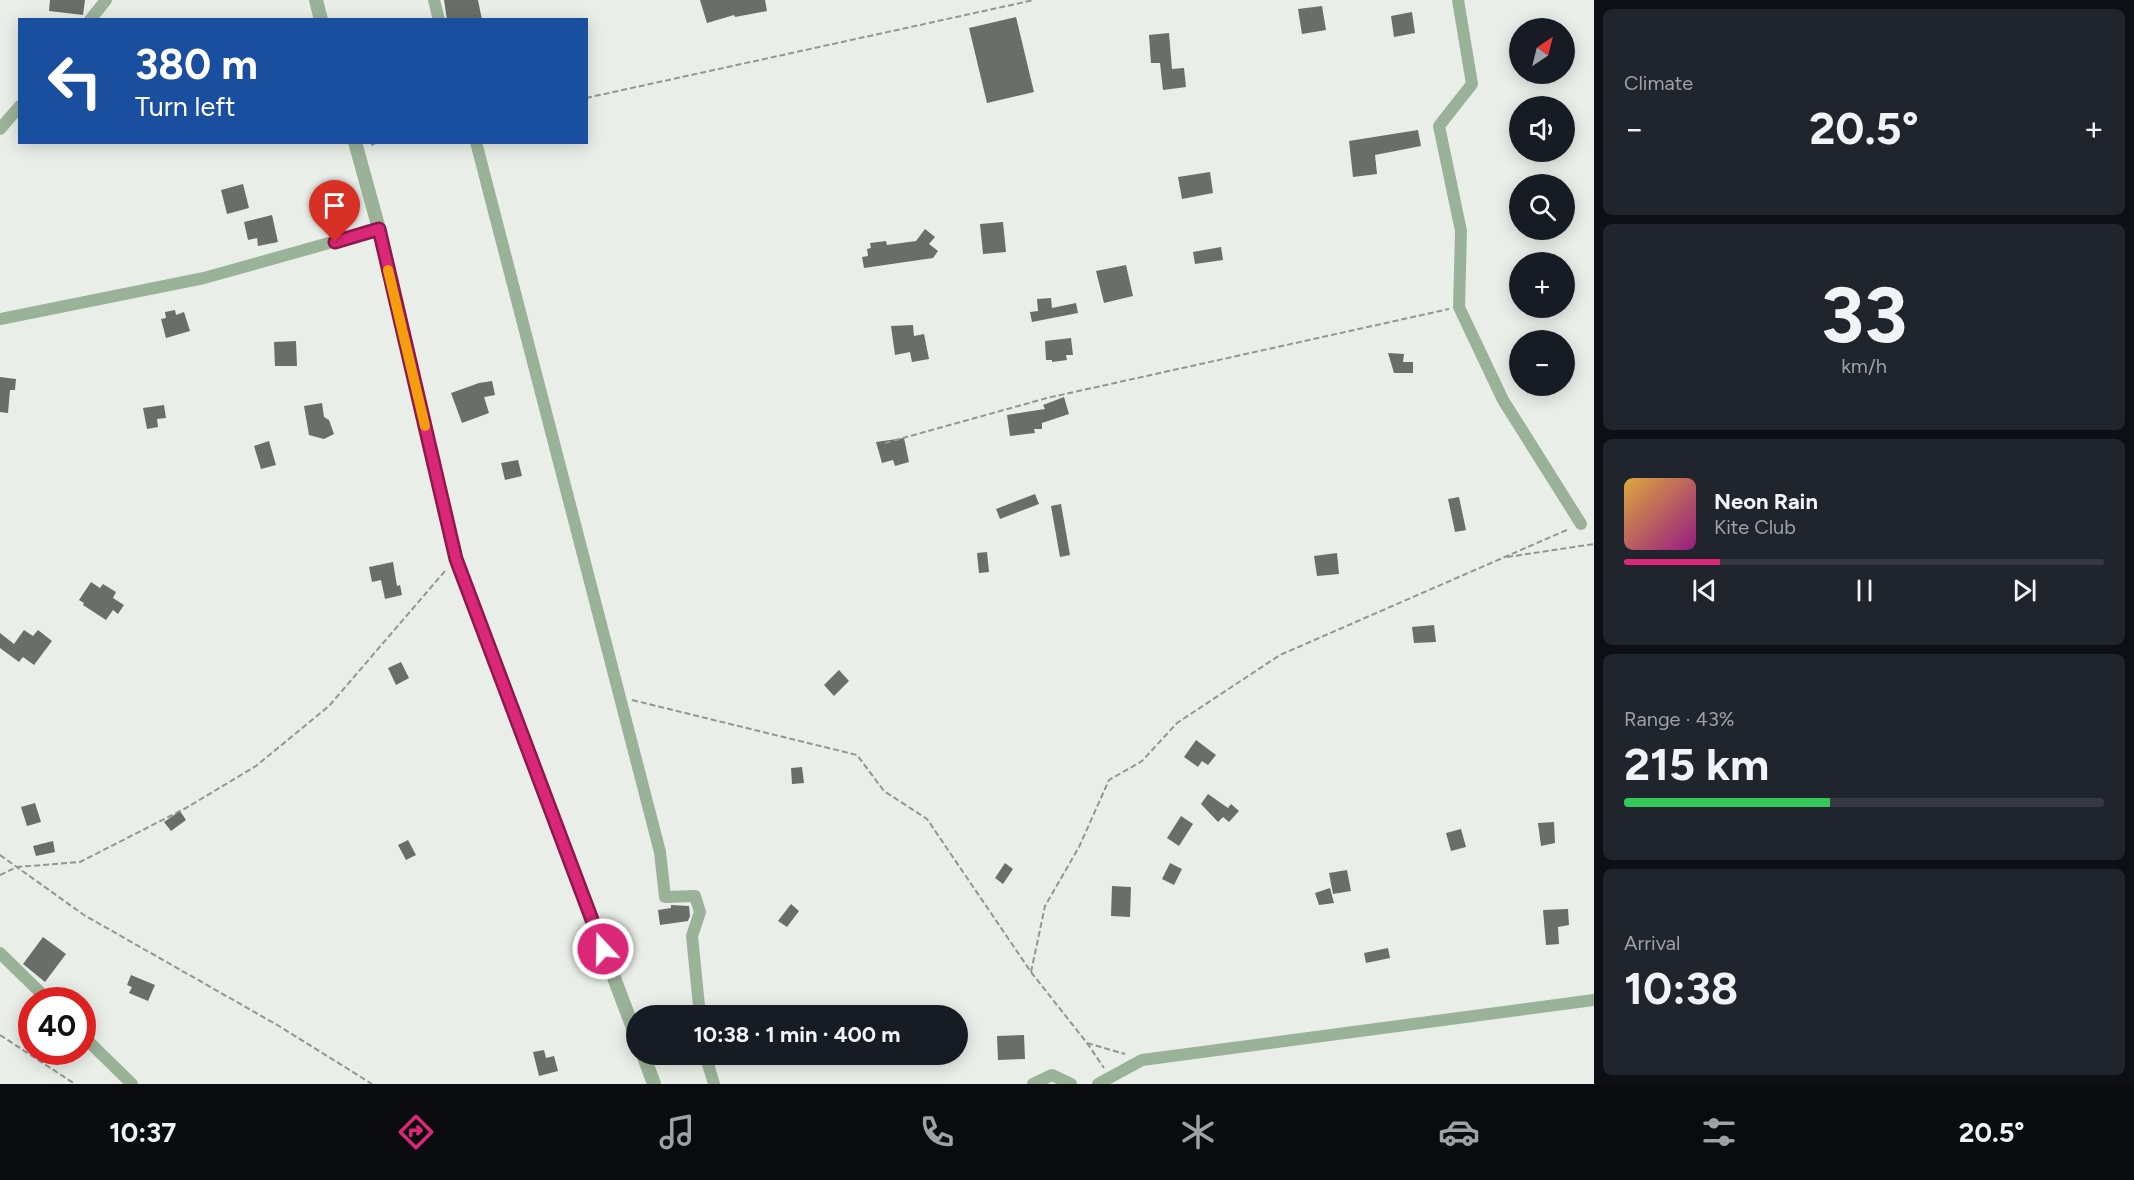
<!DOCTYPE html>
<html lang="en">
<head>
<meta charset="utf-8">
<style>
  :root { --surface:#171b24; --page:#20242c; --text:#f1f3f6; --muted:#9ea1a6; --line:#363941; --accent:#db2777 }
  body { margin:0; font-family:Figtree,sans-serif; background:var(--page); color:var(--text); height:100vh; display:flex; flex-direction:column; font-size:22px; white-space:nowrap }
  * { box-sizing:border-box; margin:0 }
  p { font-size:20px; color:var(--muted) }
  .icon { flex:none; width:33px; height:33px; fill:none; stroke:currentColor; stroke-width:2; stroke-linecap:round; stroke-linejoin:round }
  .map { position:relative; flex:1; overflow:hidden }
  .side { display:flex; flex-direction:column; gap:9px; padding:9px; background:#0d0f14; width:540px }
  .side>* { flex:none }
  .top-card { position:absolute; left:18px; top:18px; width:570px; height:126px; border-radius:0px; box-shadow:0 3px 15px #0003; background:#1a4fa0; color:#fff; overflow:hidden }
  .needle { width:39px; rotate:35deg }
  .fabs { position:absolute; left:1509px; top:18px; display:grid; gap:12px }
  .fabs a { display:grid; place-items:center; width:66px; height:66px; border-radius:50%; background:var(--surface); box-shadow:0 3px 15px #0003; font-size:30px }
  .speed { position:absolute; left:18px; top:987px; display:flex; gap:12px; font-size:30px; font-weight:700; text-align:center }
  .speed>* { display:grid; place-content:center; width:78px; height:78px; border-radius:50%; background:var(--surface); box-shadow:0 3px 15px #0003; line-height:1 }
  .speed .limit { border:9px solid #d22; background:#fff; color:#111 }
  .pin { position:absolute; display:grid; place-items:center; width:51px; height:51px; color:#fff; margin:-62px -26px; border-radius:50% 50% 50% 0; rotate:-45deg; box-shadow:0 0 6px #0007 }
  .pin .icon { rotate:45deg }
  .me { position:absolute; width:66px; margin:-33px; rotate:339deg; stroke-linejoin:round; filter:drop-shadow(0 0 4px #0008) }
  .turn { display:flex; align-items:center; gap:21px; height:126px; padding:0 18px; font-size:27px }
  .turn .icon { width:78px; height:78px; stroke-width:2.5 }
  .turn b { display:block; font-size:42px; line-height:51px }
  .big { font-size:45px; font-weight:700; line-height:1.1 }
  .side .card { flex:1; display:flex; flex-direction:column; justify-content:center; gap:9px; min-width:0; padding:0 21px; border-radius:9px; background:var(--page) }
  .side .dial { align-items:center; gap:0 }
  .dial b { font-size:78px; line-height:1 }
  .song { display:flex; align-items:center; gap:18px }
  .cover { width:72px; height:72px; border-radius:9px; background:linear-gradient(135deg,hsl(40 70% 55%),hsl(310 70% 35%)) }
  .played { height:6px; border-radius:3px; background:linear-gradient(90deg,var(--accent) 20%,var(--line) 20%) }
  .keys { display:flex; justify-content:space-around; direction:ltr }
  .heat { display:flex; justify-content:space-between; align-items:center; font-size:33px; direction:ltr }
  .charge { height:9px; border-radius:4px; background:linear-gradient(90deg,#34c759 43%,var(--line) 0) }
  .trip { position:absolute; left:626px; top:1005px; width:342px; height:60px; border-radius:30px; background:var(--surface); box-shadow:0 3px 15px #0003; font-weight:700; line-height:60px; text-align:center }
  .dock { display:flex; height:96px; justify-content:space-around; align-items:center; background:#090b0e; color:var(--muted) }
  .dock .icon { width:42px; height:42px }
  .dock .selected { color:var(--accent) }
  .dock b { font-size:27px; color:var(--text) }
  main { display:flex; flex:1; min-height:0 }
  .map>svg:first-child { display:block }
  .building { fill:#696e68 }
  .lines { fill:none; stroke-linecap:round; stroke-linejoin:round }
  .path { stroke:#929691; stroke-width:2; stroke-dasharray:6 3; stroke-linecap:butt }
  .minor { stroke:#9ab398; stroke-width:12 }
  .tertiary { stroke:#9ab398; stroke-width:14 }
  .route-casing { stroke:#8e194d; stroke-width:15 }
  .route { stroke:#db2777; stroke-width:10 }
  .slow { stroke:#f59e0b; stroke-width:10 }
</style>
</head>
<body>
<main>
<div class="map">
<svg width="1594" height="1084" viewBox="0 0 1594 1084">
  <rect width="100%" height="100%" fill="#e9efe8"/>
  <g class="building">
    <polygon points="50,0 85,0 83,15 49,11"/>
    <polygon points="444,0 478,0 482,20 470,20 469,18 447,20"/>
    <polygon points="700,0 765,0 767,11 735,17 734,15 707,23"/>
    <polygon points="1322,6 1326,30 1302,34 1298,9"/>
    <polygon points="1412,12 1415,33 1394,37 1391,16"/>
    <polygon points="1016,17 1034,92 987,103 969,28"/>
    <polygon points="1169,33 1172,69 1184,68 1186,87 1163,90 1160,63 1151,63 1149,35"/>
    <polygon points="1418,130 1421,146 1375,155 1377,174 1353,177 1349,141"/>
    <polygon points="1210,172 1213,193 1182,199 1178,177"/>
    <polygon points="243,184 249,208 227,214 221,190"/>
    <polygon points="272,215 278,242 258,246 257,238 248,240 244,222"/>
    <polygon points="1003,222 1006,252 983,254 980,224"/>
    <polygon points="925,229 935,237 929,244 938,251 933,258 864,268 862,257 868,256 867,249 871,248 870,243 886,241 887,245 916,241"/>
    <polygon points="1221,247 1223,260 1195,264 1193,252"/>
    <polygon points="1126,265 1133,296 1104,303 1096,271"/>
    <polygon points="1051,298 1052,308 1076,303 1078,313 1032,322 1030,312 1038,311 1037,299"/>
    <polygon points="175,310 176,315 184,312 190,331 166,338 161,319 166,318 165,312"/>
    <polygon points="913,325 914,336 924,334 929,359 912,362 910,352 895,355 891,326"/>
    <polygon points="1071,338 1073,355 1066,355 1067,360 1052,362 1052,360 1046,360 1045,341"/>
    <polygon points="296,341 297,366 275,366 274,342"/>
    <polygon points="1388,353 1404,354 1403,362 1413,362 1413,373 1394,373"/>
    <polygon points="0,377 16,379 15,390 10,390 8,413 0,412"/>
    <polygon points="492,381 495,395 484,397 489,413 462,423 451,393 479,383"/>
    <polygon points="1064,397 1069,414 1042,423 1042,429 1034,429 1035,433 1010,436 1007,415 1045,409 1043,405"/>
    <polygon points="322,403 324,417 329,420 334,434 324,439 309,435 304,406"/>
    <polygon points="164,405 166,418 157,419 158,427 147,429 143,408"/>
    <polygon points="904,438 909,462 895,466 893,460 882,463 876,442"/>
    <polygon points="269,441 276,465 261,469 254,446"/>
    <polygon points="518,460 522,476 505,480 501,463"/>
    <polygon points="1035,494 1039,504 1000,519 996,509"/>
    <polygon points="1459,497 1466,530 1455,532 1448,499"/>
    <polygon points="1061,504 1070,555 1060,557 1051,506"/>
    <polygon points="987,552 989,572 979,573 977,553"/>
    <polygon points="1337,553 1339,574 1317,576 1314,556"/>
    <polygon points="393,562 397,586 400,585 402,595 385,599 381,580 372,582 369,567"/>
    <polygon points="91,582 100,588 103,584 116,592 113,598 124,605 118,614 113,610 106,620 83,605 84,603 79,600"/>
    <polygon points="1434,625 1436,642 1414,643 1412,627"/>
    <polygon points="24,630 33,636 38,630 52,641 34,665 23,657 19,662 0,648 0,633 14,644"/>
    <polygon points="401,662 409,678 396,685 388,668"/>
    <polygon points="839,670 849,681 834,696 824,685"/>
    <polygon points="1196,740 1216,755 1208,765 1202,761 1198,767 1184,757"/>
    <polygon points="802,767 804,783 792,784 791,768"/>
    <polygon points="1208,794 1228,808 1231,804 1239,811 1229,822 1223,817 1218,822 1201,804"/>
    <polygon points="35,803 41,822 27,826 21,807"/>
    <polygon points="180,811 186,820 171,831 164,822"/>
    <polygon points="1181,816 1193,824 1179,846 1167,838"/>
    <polygon points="1554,822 1555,843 1541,846 1538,823"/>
    <polygon points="1461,829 1466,847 1451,851 1446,833"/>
    <polygon points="408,840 416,855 406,860 398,845"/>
    <polygon points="53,841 55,852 36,856 33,846"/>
    <polygon points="1005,863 1013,869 1003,884 995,878"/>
    <polygon points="1170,863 1182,869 1174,885 1162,879"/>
    <polygon points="1347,870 1351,891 1333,894 1329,873"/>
    <polygon points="1112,886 1131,887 1130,917 1111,916"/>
    <polygon points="1330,888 1334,903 1319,905 1315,893"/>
    <polygon points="791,904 799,911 787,927 778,921"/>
    <polygon points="671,905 689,906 690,916 688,921 660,925 658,910 671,908"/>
    <polygon points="1568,909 1569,925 1558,927 1559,944 1546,945 1543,910"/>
    <polygon points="43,937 66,954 45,982 23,964"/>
    <polygon points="1388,948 1390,958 1366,963 1364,953"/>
    <polygon points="131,975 155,985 148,1001 129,993 132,987 127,985"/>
    <polygon points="1024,1035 1025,1059 998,1060 997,1036"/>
    <polygon points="544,1050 546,1058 554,1056 558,1071 539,1076 533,1052"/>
  </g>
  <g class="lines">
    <g class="path">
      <polyline points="586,98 1034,0"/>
      <polyline points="371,145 378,142"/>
      <polyline points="885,443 1047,398 1449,309"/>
      <polyline points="1507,557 1594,544"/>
      <polyline points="632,700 857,755 884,791 927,819 1031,972 1087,1043 1104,1068"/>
      <polyline points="0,855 84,915 279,1026 372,1084"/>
      <polyline points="0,875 17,867 80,862 186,808 256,766 329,706 445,571"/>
      <polyline points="1031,972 1045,906 1079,847 1109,780 1142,761 1177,723 1280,655 1569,529"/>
      <polyline points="0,1035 75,1084"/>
      <polyline points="1087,1043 1125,1054"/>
    </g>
    <g class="minor">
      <polyline points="434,0 439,20"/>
      <polyline points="1458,0 1472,84 1439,126 1461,231 1459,307 1503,400 1581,524"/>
      <polyline points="90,20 106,0"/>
      <polyline points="0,129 20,106"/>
      <polyline points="476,142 660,852 665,897 695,896 700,912 692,936 700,1016"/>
      <polyline points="0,319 204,278 379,229"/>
      <polyline points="0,953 48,1000"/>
      <polyline points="82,1035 132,1084"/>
      <polyline points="705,1054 714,1084"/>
      <polyline points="1033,1084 1052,1075 1071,1084"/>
      <polyline points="1098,1084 1142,1060 1594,1000"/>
    </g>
    <g class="tertiary">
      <polyline points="316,0 321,20"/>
      <polyline points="355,142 379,229 456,559 636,1036"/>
      <polyline points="643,1054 654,1084"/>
    </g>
  </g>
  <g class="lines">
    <g class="route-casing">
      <polyline id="route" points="335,242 379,229 456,559 603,949"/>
    </g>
    <use href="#route" class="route"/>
    <polyline class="slow" points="388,270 425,426"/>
  </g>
</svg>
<div class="fabs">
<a><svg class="needle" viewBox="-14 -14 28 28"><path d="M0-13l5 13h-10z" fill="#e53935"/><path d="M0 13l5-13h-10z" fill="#9ea1a6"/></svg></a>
<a><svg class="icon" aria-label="sound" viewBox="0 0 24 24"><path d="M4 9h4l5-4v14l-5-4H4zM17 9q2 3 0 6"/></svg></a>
<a><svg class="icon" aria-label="search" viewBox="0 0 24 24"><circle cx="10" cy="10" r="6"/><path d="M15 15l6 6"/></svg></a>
<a>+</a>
<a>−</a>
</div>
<div class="speed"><div class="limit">40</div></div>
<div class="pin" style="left:335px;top:242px;background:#d93025"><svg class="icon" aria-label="arrive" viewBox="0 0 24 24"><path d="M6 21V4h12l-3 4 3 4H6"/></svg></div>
<svg class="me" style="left:603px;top:949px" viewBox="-20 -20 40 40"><circle r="17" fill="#db2777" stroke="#fff" stroke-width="3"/><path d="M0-11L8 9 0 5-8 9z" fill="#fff"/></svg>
<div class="trip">10:38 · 1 min · 400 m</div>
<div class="top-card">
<div class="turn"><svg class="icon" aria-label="left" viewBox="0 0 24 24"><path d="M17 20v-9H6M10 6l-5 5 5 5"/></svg><div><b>380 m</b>Turn left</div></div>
</div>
</div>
<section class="side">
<div class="card"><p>Climate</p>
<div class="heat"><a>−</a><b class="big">20.5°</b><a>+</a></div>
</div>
<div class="card dial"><b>33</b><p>km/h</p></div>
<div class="card">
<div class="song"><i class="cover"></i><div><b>Neon Rain</b><p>Kite Club</p></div></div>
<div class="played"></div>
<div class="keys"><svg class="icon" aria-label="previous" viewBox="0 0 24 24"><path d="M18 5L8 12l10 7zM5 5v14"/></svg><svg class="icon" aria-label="pause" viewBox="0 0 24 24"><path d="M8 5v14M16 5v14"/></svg><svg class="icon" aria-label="next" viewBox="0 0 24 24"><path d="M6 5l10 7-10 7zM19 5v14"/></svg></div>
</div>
<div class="card"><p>Range · 43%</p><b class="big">215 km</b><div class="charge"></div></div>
<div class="card"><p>Arrival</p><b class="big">10:38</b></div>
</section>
</main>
<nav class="dock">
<b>10:37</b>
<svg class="icon selected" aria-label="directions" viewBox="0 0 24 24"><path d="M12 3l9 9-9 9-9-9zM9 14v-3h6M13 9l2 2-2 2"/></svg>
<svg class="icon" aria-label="music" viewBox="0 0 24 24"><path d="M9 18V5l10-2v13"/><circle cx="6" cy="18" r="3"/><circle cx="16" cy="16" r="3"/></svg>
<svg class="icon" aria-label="phone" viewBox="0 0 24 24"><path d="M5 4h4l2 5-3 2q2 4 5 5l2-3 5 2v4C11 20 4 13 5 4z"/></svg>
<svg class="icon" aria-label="climate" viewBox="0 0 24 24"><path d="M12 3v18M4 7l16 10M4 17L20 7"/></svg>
<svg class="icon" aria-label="car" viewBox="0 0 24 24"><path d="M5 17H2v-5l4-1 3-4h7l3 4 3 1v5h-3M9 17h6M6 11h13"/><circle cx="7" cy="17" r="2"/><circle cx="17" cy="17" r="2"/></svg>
<svg class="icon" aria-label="filters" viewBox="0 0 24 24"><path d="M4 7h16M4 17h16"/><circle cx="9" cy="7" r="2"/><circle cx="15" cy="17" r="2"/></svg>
<b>20.5°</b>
</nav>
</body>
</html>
